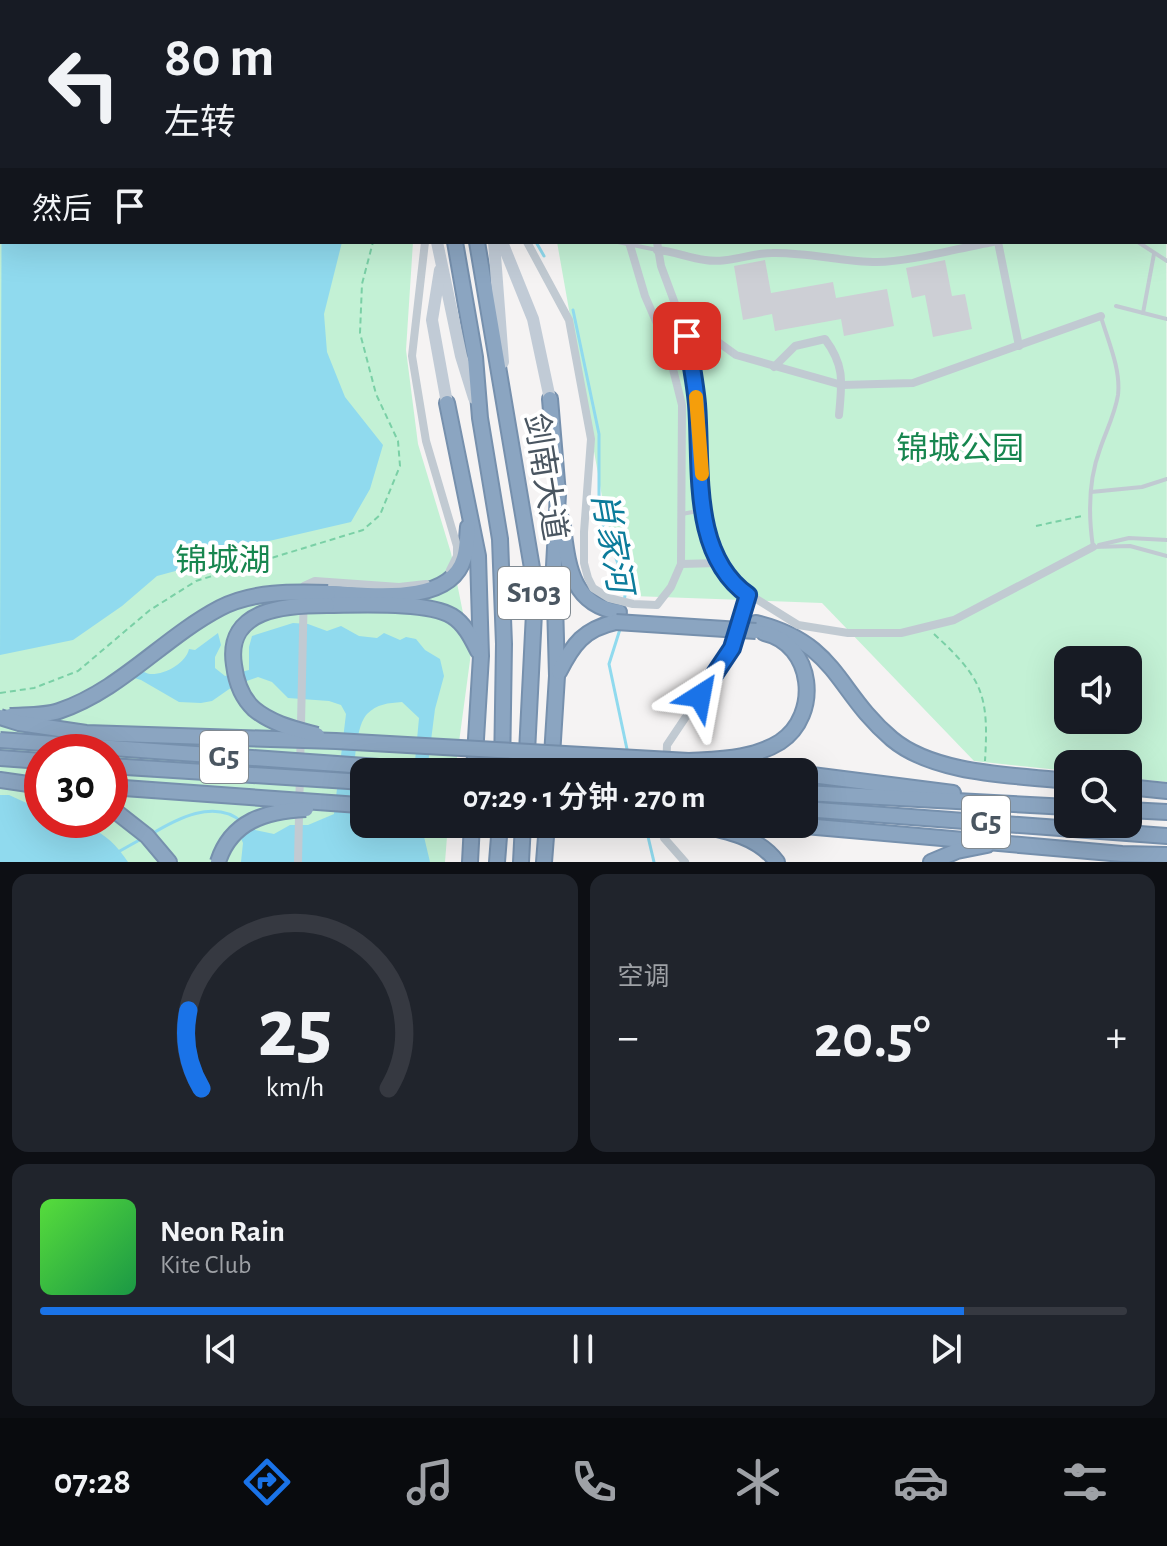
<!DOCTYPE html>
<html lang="zh">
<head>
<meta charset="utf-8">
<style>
  :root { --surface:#171b24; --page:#20242c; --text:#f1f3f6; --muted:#9ea1a6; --line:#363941; --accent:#1a73e8 }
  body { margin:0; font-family:"Alegreya Sans","Noto Sans SC",sans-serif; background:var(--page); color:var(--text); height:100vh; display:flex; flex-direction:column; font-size:30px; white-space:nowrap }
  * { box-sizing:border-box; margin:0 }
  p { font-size:26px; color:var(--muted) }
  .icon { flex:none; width:44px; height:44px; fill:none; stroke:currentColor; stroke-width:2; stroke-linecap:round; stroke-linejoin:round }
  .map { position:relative; height:862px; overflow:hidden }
  .drawer { display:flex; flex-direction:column; gap:12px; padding:12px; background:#0d0f14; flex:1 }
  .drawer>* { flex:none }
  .guide { position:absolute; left:0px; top:0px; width:1168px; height:244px; box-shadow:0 8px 32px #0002; background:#171b24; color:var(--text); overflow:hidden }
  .controls { position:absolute; left:1054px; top:646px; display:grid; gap:16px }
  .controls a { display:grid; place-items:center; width:88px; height:88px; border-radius:16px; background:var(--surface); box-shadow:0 8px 32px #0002; font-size:40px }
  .speed { position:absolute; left:24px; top:734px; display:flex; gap:16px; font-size:40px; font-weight:700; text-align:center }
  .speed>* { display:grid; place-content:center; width:104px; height:104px; border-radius:50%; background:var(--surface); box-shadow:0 8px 32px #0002; line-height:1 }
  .speed .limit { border:12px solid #d22; background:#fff; color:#111 }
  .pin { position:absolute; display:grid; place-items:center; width:68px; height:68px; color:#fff; margin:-34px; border-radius:16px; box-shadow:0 4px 12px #0006 }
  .me { position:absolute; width:88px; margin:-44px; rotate:34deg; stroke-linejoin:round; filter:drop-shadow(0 0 6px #0008) }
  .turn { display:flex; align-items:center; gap:28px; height:168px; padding:0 32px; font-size:36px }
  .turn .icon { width:104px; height:104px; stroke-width:2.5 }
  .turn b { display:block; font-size:56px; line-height:68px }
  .then { display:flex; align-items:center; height:76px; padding:0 32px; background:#0003; gap:16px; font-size:30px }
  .big { font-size:60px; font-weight:600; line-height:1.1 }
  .drawer .card { flex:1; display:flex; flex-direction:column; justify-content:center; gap:12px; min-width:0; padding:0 28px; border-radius:16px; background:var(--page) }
  .drawer .dial { align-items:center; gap:0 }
  .dial svg { height:208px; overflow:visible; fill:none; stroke:var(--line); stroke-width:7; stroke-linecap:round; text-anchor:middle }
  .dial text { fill:var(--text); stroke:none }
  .song { display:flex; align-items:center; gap:24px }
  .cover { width:96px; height:96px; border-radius:12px; background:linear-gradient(135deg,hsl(110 70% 55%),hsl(140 70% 35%)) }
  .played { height:8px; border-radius:4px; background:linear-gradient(90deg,var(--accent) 85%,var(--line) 85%) }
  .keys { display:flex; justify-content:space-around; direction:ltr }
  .heat { display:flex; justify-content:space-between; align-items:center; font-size:44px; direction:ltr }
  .drawer .tiles { flex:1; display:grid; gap:12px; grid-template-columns:1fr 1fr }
  .card:last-child { grid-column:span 2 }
  .trip { position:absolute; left:350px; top:758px; width:468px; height:80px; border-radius:16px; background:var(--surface); box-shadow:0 8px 32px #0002; font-weight:600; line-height:80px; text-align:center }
  .dock { display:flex; height:128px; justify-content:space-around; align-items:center; background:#090b0e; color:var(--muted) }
  .dock .icon { width:56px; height:56px }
  .dock .active { color:var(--accent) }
  .dock b { font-size:36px; color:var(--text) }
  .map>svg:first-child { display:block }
  .green { fill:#c3f1d5; fill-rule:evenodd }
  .water { fill:#90daee }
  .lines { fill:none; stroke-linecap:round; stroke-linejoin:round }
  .stream { stroke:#90daee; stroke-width:3 }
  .building { fill:#cdcfd5 }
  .highway-casing { stroke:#7690ad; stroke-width:18 }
  .path { stroke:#7ad0a6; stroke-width:2; stroke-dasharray:6 4; stroke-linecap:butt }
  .lane { stroke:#c1cad2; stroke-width:4 }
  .street { stroke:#c1cad2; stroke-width:8 }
  .secondary { stroke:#c1cbd6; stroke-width:12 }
  .highway { stroke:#8ba5c1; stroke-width:14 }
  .highway-bridge-casing { stroke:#7690ad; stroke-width:18; stroke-linecap:butt }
  .highway-bridge { stroke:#8ba5c1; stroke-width:14 }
  .route-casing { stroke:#114b97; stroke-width:20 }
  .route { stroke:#1a73e8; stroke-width:14 }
  .slow { stroke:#f59e0b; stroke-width:14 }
  .labels { text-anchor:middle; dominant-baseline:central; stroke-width:8; stroke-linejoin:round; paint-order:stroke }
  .shield { fill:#fff; stroke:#808990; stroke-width:2 }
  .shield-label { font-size:30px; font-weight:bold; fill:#4a5661 }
  .park-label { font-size:32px; fill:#17864f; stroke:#fff }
  .street-label { font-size:32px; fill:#4a5661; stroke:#fff }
  .water-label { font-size:34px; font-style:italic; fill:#0c7c9b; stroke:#fff }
</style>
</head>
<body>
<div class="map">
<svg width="1167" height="862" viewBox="0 0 1167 862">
  <rect width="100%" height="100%" fill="#f5f3f3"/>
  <g class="green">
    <path d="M0,0H375V2H2V242H413L406,350L418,444L451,553L471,653L455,772H364V824H448L445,862H0ZM42,752H110V820H42Z"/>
    <path d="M1166,24L1167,782L1128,778V764H1068V771L974,761L822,603L633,596L628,568L606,519L557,242H1166ZM1068,660H1128V720H1068Z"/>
  </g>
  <g class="water">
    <polygon points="2,111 2,242 342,242 324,314 327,352 345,397 383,445 370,489 351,522 230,550 216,560 157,576 122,606 73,640 0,655"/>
    <path d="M293,623L308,624L327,631L341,626L359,636L377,638L384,633L400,640L406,637L416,639L425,650L440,659L444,676L435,709L427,772H414L419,718L402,702C388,703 377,704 367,714C352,730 354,792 353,815L364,820V824H372L385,830L396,824H421L430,862H241L243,843L238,832L243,819L255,830L274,834L290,825H308L334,814L346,714L341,705L329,701L288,698L272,682L258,677L235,685L212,701L201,703L179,702L141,680L128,676L131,666C136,668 144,673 150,674C165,675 186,663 189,649L195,650L218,633L221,645L215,657V668L225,676L249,670V647L252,636Z"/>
    <path d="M0,795H9L42,810V820C80,820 106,828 128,862H0Z"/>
  </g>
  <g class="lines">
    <g class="stream">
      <polyline points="536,242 544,256"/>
      <polyline points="573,310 599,434 599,514 622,574 625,595 623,611"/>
      <polyline points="621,626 609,664 628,754"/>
      <polyline points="630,762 632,772"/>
      <polyline points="645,824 654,862"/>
      <path d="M150,835C176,819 215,798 242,822"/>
      <polyline points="118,852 143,838"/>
    </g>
  </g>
  <g class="building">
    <polygon points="765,260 771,293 833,282 836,298 887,289 894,326 844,336 841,319 775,331 772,314 743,320 734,266"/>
    <polygon points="945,260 952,296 965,294 972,329 933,337 925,295 912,298 906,268"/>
  </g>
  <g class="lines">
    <g class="highway-casing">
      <g id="highway">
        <polyline points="417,0 417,2"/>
        <polyline points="435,0 435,2"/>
        <polyline points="455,242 475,357 480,418 500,539 504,644 502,772"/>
        <polyline points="477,242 533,574 534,613 526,772"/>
        <polyline points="550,399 558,494 554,566 557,676 551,772"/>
        <polyline points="447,403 478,556 481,656 474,772"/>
        <path d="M562,520C568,561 568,604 619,612"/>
        <path d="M328,593C368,594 450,607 464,558C467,548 467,537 468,527"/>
        <path d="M327,605C357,605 428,601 452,616C465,624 472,639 478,651"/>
        <path d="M756,623C838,643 836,692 892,739C935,775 1015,775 1068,781"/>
        <path d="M559,672C573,644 584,629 616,622"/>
        <polyline points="0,758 42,761"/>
        <path d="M689,761C720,759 753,759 780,742C821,715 814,644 764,633"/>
        <polyline points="725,766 783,772"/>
        <polyline points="804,774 953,793"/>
        <polyline points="0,780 42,786"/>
        <polyline points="1128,787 1167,791"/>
        <polyline points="804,793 1068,807"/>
        <polyline points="110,807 147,836 169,862"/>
        <polyline points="804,809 1167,836"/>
        <polyline points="1128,810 1167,812"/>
        <path d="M694,824C724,830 758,836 777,862"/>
        <polyline points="782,824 1122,854 1167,855"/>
        <polyline points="470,862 472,824"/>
        <polyline points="497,862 500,824"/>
        <polyline points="521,862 523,824"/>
        <polyline points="544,862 547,824"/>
        <polyline points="931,862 957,851 987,845"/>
      </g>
    </g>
    <g class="path">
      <polyline points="271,2 272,0"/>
      <polyline points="338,2 340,0"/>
      <polyline points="0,73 2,73"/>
      <polyline points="1166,107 1167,105"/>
      <polyline points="1036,526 1082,516"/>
      <path d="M934,634C983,679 989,695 985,761"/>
      <polyline points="0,693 34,688 78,671 150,610 196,581 363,530 380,515 400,466 398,441 376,394 360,333 362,284 373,242"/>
    </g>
    <g class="lane">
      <polyline points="1166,234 1167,235"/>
      <polyline points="618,242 657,250"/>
      <polyline points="1138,242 1167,261"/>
      <polyline points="1116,306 1167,319"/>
      <polyline points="1143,313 1154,254"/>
      <polyline points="667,343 685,337"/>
      <polyline points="1091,492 1142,487 1167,479"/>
      <polyline points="682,514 703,510"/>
      <polyline points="1099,545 1129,538 1167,540"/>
      <path d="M1093,547C1088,513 1088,481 1100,449C1106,431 1115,414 1118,395C1121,369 1108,341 1101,317"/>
      <polyline points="1093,547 1130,546 1167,556"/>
    </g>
    <g class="street">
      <polyline points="508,0 509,2"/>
      <polyline points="425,242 412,356 426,441 457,546 457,556 450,570"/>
      <polyline points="527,242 569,320 591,439 584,532 584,563 588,578 593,588 609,598 633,604 657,605 671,587 681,564 682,405 668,349 645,296 629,242"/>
      <polyline points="657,242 661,266 687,336 697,404 706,531 723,571 742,590 798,625 848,633 901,633 954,620 1093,547"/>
      <polyline points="998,242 1019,346"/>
      <path d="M657,250C674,251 688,258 705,260C728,264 750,253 772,253C808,252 842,262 877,262C909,262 959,248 993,242"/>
      <polyline points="687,336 718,342 736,355 842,385 913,383 1101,316"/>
      <path d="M774,367L795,346L825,339C845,366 842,382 839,415"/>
      <polyline points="681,564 718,563"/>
      <polyline points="666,772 667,745 732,648 748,595"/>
      <polyline points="665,824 664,838 685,862"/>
      <polyline points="298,862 304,586 315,581 399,587 426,584"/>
    </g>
    <g class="secondary">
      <polyline points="392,0 392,2"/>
      <polyline points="453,0 453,2"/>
      <polyline points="1092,0 1099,2"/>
      <polyline points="1154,0 1167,1"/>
      <polyline points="1166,12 1167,12"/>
      <polyline points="437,242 461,356 474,398"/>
      <polyline points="494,242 503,362"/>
      <polyline points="502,242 533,319 550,399"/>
      <polyline points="440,270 432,320 447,403"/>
    </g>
    <use href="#highway" class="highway"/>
    <g class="highway-bridge-casing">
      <g id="highway-bridge">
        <polyline points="616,622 756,631"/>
        <path d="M10,716C26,715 45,716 59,711C121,690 163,638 220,608C252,591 293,592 328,593"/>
        <polyline points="0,717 19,723 86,733 336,741 689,761"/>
        <path d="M317,735C295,729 272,724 254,709C242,698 236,681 234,665C225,608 287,605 327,605"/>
        <polyline points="0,740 449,772"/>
        <polyline points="110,766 364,782"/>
        <polyline points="110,787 359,805"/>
        <path d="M218,862C231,821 266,811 306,809"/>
      </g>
    </g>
    <use href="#highway-bridge" class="highway-bridge"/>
  </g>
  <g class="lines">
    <g class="route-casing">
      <path id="route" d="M687,336C690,358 695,381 697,404C702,467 690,554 748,595L732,648L700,696"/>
    </g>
    <use href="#route" class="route"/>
    <polyline class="slow" points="696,397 702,474"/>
  </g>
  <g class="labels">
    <g class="shield">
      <rect x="498" y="567" width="72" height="52" rx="6"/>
      <rect x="200" y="731" width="48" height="52" rx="6"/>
      <rect x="962" y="796" width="48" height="52" rx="6"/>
    </g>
    <g class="shield-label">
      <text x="534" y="593">S103</text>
      <text x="224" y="757">G5</text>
      <text x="986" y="822">G5</text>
    </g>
    <g class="park-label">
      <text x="960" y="449">锦城公园</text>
      <text x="223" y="561">锦城湖</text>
    </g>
    <g class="street-label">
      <text transform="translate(545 477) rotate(81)">剑南大道</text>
    </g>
    <g class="water-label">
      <text transform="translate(611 542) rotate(80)">肖家河</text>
    </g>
  </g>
</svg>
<div class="controls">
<a><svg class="icon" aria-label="sound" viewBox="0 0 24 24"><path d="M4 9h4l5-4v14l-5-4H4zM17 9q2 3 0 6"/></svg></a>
<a><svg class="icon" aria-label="search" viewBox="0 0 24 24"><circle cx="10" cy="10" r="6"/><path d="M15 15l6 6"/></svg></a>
</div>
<div class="speed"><div class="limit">30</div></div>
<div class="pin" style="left:687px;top:336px;background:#d93025"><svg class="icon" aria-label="arrive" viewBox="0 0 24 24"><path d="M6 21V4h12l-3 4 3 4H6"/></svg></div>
<svg class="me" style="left:700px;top:696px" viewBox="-20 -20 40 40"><path d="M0-17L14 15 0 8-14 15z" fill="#1a73e8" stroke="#fff" stroke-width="4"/></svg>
<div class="trip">07:29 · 1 分钟 · 270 m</div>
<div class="guide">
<div class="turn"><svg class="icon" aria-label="left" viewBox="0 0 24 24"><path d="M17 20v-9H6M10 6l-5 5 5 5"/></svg><div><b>80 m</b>左转</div></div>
<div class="then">然后<svg class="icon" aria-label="arrive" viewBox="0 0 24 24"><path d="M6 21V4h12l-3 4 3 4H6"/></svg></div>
</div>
</div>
<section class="drawer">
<div class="tiles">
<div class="card dial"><svg viewBox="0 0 100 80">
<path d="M14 69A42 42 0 1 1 86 69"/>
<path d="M14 69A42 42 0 0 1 9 39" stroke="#1a73e8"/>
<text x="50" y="56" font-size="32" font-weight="700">25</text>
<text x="50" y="72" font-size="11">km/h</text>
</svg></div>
<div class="card"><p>空调</p>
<div class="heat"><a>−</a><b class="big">20.5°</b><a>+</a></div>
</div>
<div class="card">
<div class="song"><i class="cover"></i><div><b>Neon Rain</b><p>Kite Club</p></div></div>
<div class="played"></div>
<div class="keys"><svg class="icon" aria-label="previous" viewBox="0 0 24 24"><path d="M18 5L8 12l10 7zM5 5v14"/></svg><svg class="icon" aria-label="pause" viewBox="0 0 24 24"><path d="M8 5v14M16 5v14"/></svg><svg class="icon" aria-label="next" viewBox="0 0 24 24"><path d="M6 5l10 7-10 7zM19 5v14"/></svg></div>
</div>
</div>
</section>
<nav class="dock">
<b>07:28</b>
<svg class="icon active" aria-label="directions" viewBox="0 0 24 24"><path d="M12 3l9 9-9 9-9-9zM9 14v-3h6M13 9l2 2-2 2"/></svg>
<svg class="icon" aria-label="music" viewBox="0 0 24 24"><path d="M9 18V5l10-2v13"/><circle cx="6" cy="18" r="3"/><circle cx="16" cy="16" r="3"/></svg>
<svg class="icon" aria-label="phone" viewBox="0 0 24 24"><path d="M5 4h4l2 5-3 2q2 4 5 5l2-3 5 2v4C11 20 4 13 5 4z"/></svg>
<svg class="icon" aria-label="climate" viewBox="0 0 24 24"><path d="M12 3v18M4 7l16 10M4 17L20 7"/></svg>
<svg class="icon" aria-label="car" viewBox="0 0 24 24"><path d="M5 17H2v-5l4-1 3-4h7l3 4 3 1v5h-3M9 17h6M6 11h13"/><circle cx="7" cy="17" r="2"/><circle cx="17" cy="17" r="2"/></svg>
<svg class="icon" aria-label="filters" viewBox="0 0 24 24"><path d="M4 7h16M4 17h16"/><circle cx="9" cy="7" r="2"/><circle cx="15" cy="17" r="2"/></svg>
</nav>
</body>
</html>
